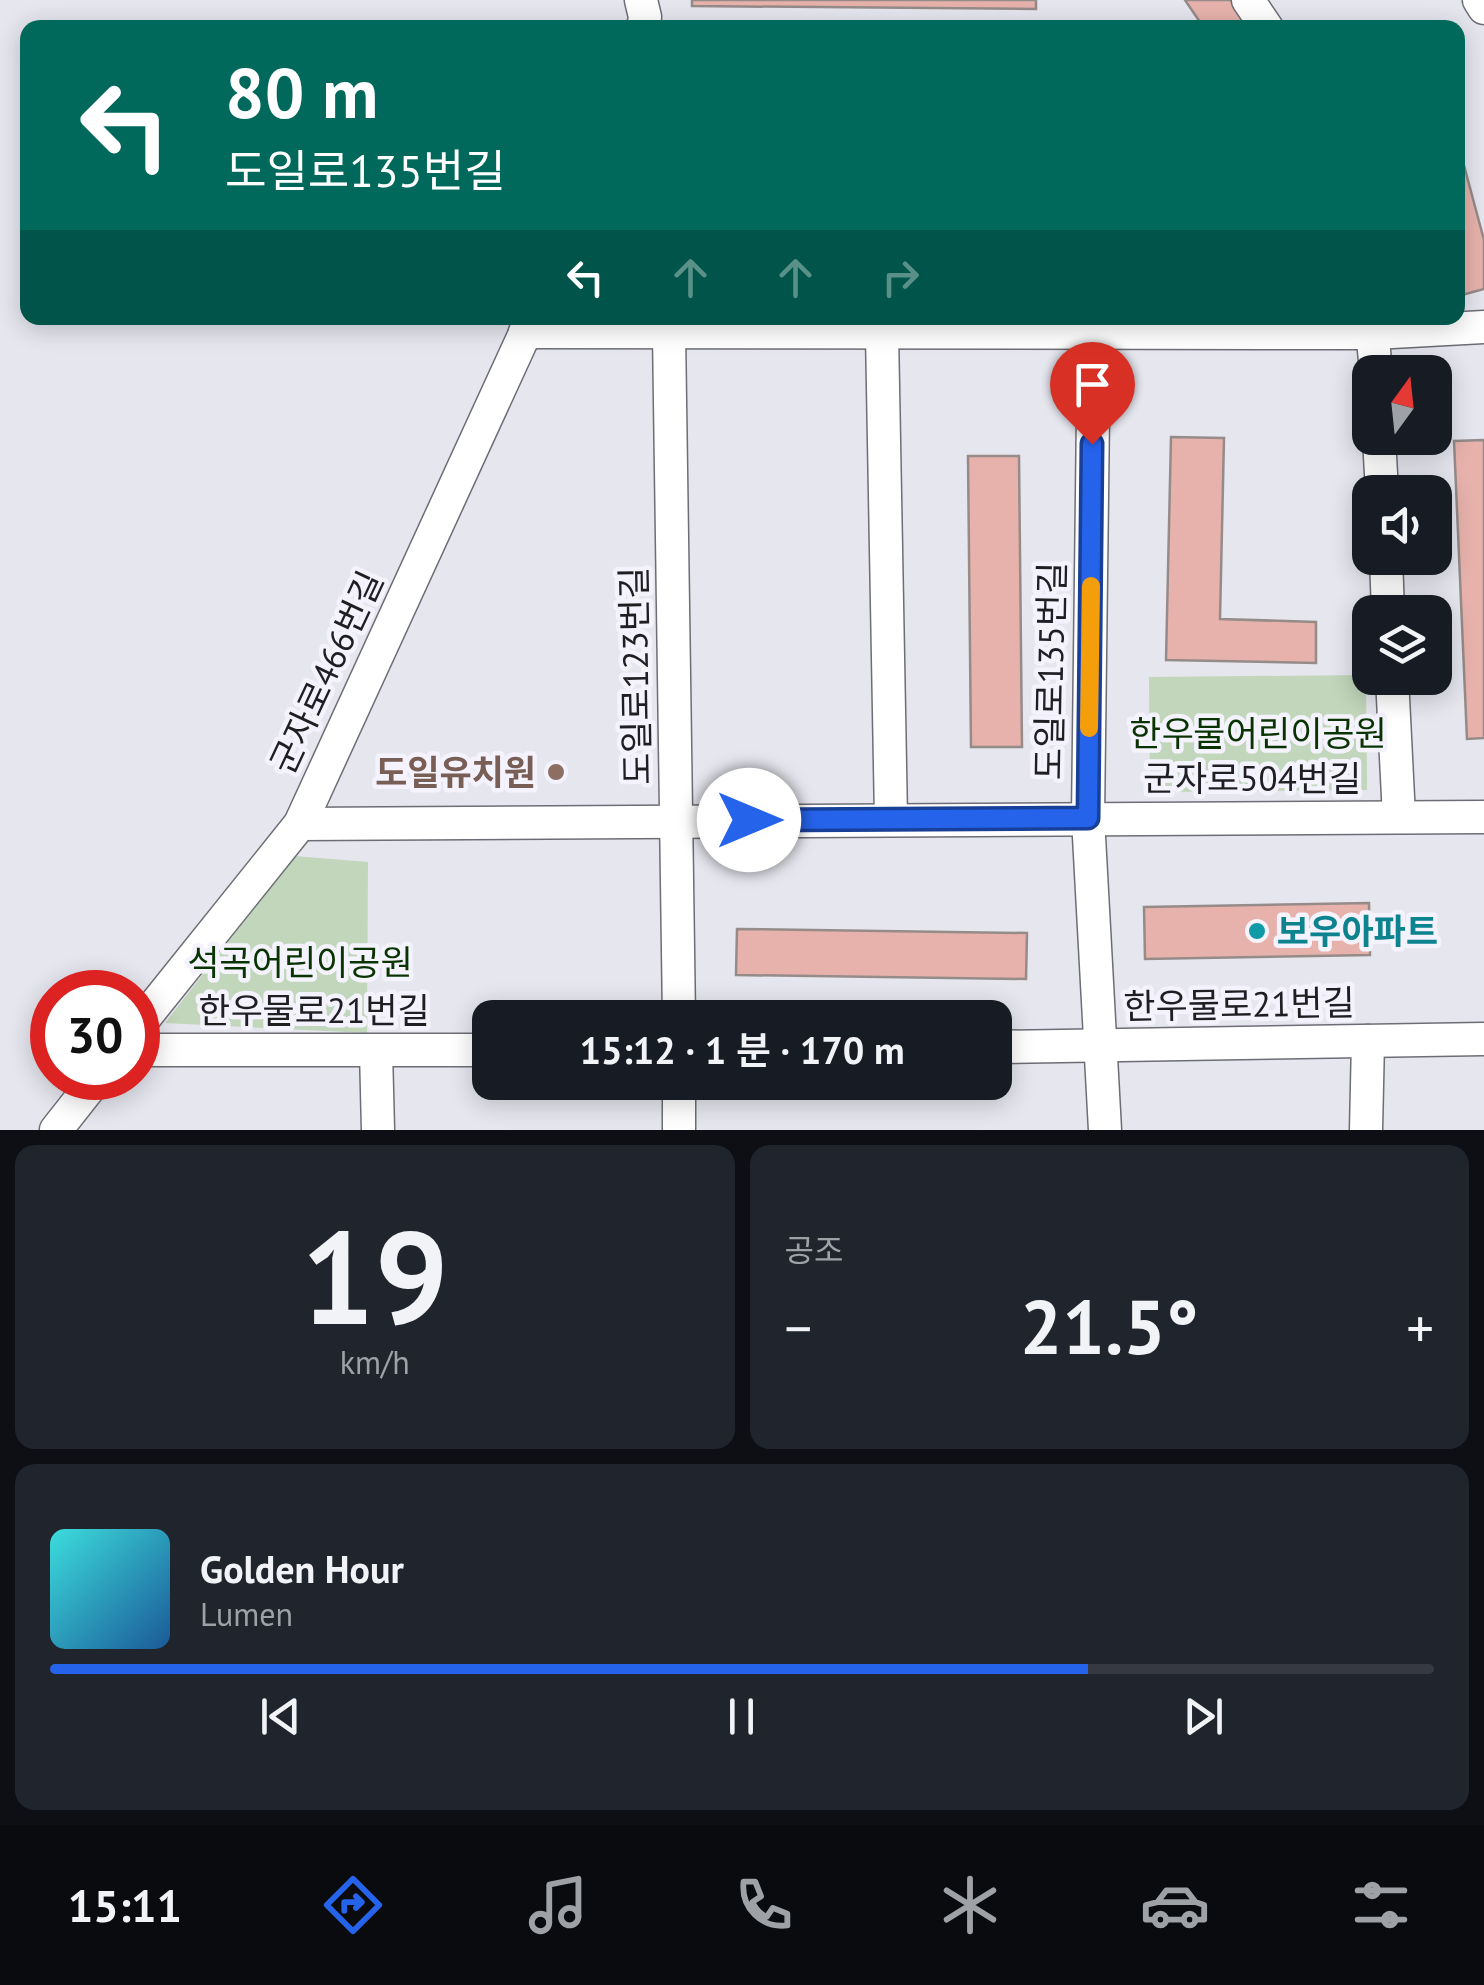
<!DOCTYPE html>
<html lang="ko">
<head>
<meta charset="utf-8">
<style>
  :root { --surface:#171b24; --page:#20242c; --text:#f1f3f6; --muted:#9ea1a6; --line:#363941; --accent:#2563eb }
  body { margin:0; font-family:"PT Sans","Noto Sans KR",sans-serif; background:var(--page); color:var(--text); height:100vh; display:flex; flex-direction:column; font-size:38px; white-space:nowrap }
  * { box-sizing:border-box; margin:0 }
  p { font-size:32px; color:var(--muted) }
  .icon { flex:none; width:55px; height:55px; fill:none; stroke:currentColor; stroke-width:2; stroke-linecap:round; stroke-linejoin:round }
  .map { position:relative; height:1130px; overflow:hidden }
  .drawer { display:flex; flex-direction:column; gap:15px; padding:15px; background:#0d0f14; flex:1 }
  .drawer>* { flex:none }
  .hud { position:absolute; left:20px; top:20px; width:1445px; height:305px; border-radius:20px; box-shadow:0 5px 25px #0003; background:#00695c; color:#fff; overflow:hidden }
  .needle { width:65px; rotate:15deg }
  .controls { position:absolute; left:1352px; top:355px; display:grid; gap:20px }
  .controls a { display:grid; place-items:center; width:100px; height:100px; border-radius:20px; background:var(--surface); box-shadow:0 5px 25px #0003; font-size:50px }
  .speed { position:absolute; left:30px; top:970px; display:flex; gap:20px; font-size:50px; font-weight:700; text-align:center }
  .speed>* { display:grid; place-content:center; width:130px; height:130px; border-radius:50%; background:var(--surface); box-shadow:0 5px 25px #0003; line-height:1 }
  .speed .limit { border:15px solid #d22; background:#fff; color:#111 }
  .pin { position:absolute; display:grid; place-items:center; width:85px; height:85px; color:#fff; margin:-102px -42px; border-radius:50% 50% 50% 0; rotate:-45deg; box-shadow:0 0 10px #0007 }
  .pin .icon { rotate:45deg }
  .me { position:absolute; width:110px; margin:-55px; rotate:90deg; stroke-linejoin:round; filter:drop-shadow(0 0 8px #0008) }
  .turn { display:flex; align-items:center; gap:35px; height:210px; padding:0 40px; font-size:45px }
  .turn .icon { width:130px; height:130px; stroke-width:2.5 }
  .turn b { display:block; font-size:70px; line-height:85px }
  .lanes { display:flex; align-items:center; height:95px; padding:0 40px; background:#0003; justify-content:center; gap:50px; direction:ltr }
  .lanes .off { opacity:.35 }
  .big { font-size:75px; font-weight:600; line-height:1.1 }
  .drawer .card { flex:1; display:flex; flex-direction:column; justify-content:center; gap:15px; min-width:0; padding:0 35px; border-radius:20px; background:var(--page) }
  .drawer .dial { align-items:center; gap:0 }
  .dial b { font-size:130px; line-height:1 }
  .song { display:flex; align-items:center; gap:30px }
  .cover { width:120px; height:120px; border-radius:15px; background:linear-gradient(135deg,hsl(180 70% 55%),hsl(210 70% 35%)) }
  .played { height:10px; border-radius:5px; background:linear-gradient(90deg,var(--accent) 75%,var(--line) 75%) }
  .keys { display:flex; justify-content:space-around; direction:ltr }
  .heat { display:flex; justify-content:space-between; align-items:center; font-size:55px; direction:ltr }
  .drawer .tiles { flex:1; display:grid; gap:15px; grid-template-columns:1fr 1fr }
  .card:last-child { grid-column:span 2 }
  .trip { position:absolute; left:472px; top:1000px; width:540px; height:100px; border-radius:20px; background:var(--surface); box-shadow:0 5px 25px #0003; font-weight:600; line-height:100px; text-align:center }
  .menu { display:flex; height:160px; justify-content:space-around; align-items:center; background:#090b0e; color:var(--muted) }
  .menu .icon { width:70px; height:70px }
  .menu .current { color:var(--accent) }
  .menu b { font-size:45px; color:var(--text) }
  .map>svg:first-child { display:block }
  .green { fill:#c1d6bb }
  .building { fill:#e8b2ac; stroke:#958b89; stroke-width:2.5 }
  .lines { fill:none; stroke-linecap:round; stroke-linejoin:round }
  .minor-casing { stroke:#6d6d75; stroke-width:35 }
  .minor { stroke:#fff; stroke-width:32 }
  .route-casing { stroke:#184099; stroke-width:25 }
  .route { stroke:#2563eb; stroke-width:18 }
  .slow { stroke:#f59e0b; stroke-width:18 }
  .education-dot { fill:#8d6e63; stroke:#f4f3fd; stroke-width:4 }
  .culture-dot { fill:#0f9aa8; stroke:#f4f3fd; stroke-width:4 }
  .labels { text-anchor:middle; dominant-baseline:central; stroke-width:9; stroke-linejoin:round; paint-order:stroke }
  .street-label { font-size:35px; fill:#1f1f23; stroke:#f4f3fd }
  .park-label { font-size:35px; fill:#093300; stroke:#f4f3fd }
  .education-label { font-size:35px; font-weight:bold; fill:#785e54; stroke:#f4f3fd; text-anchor:end }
  .culture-label { font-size:35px; font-weight:bold; fill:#0d838f; stroke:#f4f3fd; text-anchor:start }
</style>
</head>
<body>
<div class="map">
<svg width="1484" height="1130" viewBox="0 0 1484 1130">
  <rect width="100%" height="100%" fill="#e6e6ef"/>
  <g class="green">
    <polygon points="1366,675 1367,790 1150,792 1149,677"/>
    <polygon points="295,856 368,862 367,1033 165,1023"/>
  </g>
  <g class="building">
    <polygon points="692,0 1036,0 1036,9 692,6"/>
    <polygon points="1185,0 1231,0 1250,28 1204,28"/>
    <polygon points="1458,143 1484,240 1484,289 1458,296"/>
    <polygon points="1171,437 1224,438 1220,619 1316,622 1316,663 1166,660"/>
    <polygon points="1484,440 1484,738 1467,739 1454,441"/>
    <polygon points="968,456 1019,456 1022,747 971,747"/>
    <polygon points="1369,903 1370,955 1145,959 1144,907"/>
    <polygon points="737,929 1027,933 1026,979 736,975"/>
  </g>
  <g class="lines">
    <g class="minor-casing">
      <g id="minor">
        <polyline points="641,0 645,17 643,28"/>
        <polyline points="1248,0 1267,28"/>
        <polyline points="1479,0 1484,8"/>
        <polyline points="1371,318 1376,372"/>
        <polyline points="525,332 1374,333 1484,327"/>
        <polyline points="669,332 679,1018"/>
        <polyline points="882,333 891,819"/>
        <polyline points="1094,333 1088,818 1105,1130"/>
        <polyline points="1379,438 1382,492"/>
        <polyline points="1386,558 1388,612"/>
        <polyline points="1392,678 1399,817"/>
        <polyline points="300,824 1484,817"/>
        <polyline points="138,1026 300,824 532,318"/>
        <polyline points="995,1047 1484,1039"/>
        <polyline points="138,1050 490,1050"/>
        <polyline points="376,1051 378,1130"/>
        <polyline points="679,1082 679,1130"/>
        <polyline points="56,1130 97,1078"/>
        <polyline points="1366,1130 1368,1041"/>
      </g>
    </g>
    <use href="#minor" class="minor"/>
  </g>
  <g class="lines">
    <g class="route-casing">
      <polyline id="route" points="749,820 1088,818 1092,444"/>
    </g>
    <use href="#route" class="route"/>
    <polyline class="slow" points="1089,728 1091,586"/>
  </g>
  <circle class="education-dot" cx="556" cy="772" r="10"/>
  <circle class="culture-dot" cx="1257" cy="931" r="10"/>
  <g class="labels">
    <g class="street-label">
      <text transform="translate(1050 671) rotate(-89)">도일로135번길</text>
      <text transform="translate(326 672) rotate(-65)">군자로466번길</text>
      <text transform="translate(635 676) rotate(-91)">도일로123번길</text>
      <text x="1252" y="778">군자로504번길</text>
      <text transform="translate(1239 1004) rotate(-1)">한우물로21번길</text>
      <text x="314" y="1010">한우물로21번길</text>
    </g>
    <g class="park-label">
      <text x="1258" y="733">한우물어린이공원</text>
      <text x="300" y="962">석곡어린이공원</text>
    </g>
    <g class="education-label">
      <text x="536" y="772">도일유치원</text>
    </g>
    <g class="culture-label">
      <text x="1277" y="931">보우아파트</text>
    </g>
  </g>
</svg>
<div class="controls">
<a><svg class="needle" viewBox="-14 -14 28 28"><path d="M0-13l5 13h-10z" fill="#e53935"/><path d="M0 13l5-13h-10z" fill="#9ea1a6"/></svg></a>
<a><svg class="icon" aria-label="sound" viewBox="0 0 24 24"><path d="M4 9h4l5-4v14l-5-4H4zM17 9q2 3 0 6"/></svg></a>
<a><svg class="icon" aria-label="layers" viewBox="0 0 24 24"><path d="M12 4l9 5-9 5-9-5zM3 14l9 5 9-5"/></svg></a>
</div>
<div class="speed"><div class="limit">30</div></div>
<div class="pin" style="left:1092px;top:444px;background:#d93025"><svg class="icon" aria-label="arrive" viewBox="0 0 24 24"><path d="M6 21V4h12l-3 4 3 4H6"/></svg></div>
<svg class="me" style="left:749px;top:820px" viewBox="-20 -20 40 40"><circle r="19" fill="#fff"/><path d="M0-13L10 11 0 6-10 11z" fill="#2563eb"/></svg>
<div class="trip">15:12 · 1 분 · 170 m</div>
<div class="hud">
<div class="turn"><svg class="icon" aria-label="left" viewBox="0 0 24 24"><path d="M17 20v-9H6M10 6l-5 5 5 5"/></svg><div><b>80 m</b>도일로135번길</div></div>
<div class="lanes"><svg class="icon" aria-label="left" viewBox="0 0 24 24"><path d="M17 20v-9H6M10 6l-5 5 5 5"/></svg><svg class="icon off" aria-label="ahead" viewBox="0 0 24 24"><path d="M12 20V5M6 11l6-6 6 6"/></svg><svg class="icon off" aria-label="ahead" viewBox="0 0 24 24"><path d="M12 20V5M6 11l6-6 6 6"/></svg><svg class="icon off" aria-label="right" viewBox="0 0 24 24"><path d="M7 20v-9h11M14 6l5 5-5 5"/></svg></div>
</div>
</div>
<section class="drawer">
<div class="tiles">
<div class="card dial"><b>19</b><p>km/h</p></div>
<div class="card"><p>공조</p>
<div class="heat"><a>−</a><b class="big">21.5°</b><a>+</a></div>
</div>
<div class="card">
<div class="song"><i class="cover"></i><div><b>Golden Hour</b><p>Lumen</p></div></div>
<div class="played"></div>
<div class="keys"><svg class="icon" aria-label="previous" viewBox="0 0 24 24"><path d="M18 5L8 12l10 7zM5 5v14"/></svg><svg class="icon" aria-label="pause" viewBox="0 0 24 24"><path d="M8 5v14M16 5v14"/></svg><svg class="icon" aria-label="next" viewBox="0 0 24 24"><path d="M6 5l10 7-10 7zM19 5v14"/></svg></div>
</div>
</div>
</section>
<nav class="menu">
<b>15:11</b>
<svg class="icon current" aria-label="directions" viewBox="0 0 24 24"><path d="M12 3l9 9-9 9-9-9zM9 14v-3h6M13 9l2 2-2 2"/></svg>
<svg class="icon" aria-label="music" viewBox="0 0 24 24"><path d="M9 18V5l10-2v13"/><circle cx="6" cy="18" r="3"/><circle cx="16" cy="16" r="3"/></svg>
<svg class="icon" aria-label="phone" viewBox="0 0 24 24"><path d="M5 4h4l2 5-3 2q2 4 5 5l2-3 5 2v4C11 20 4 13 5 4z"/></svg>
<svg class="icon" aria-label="climate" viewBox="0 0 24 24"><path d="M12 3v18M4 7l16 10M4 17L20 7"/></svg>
<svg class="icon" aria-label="car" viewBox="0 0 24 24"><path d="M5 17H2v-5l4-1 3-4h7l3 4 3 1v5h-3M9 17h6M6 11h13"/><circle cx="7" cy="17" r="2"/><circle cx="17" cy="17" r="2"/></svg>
<svg class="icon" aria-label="filters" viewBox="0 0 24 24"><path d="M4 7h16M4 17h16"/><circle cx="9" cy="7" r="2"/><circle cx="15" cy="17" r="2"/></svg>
</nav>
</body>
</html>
